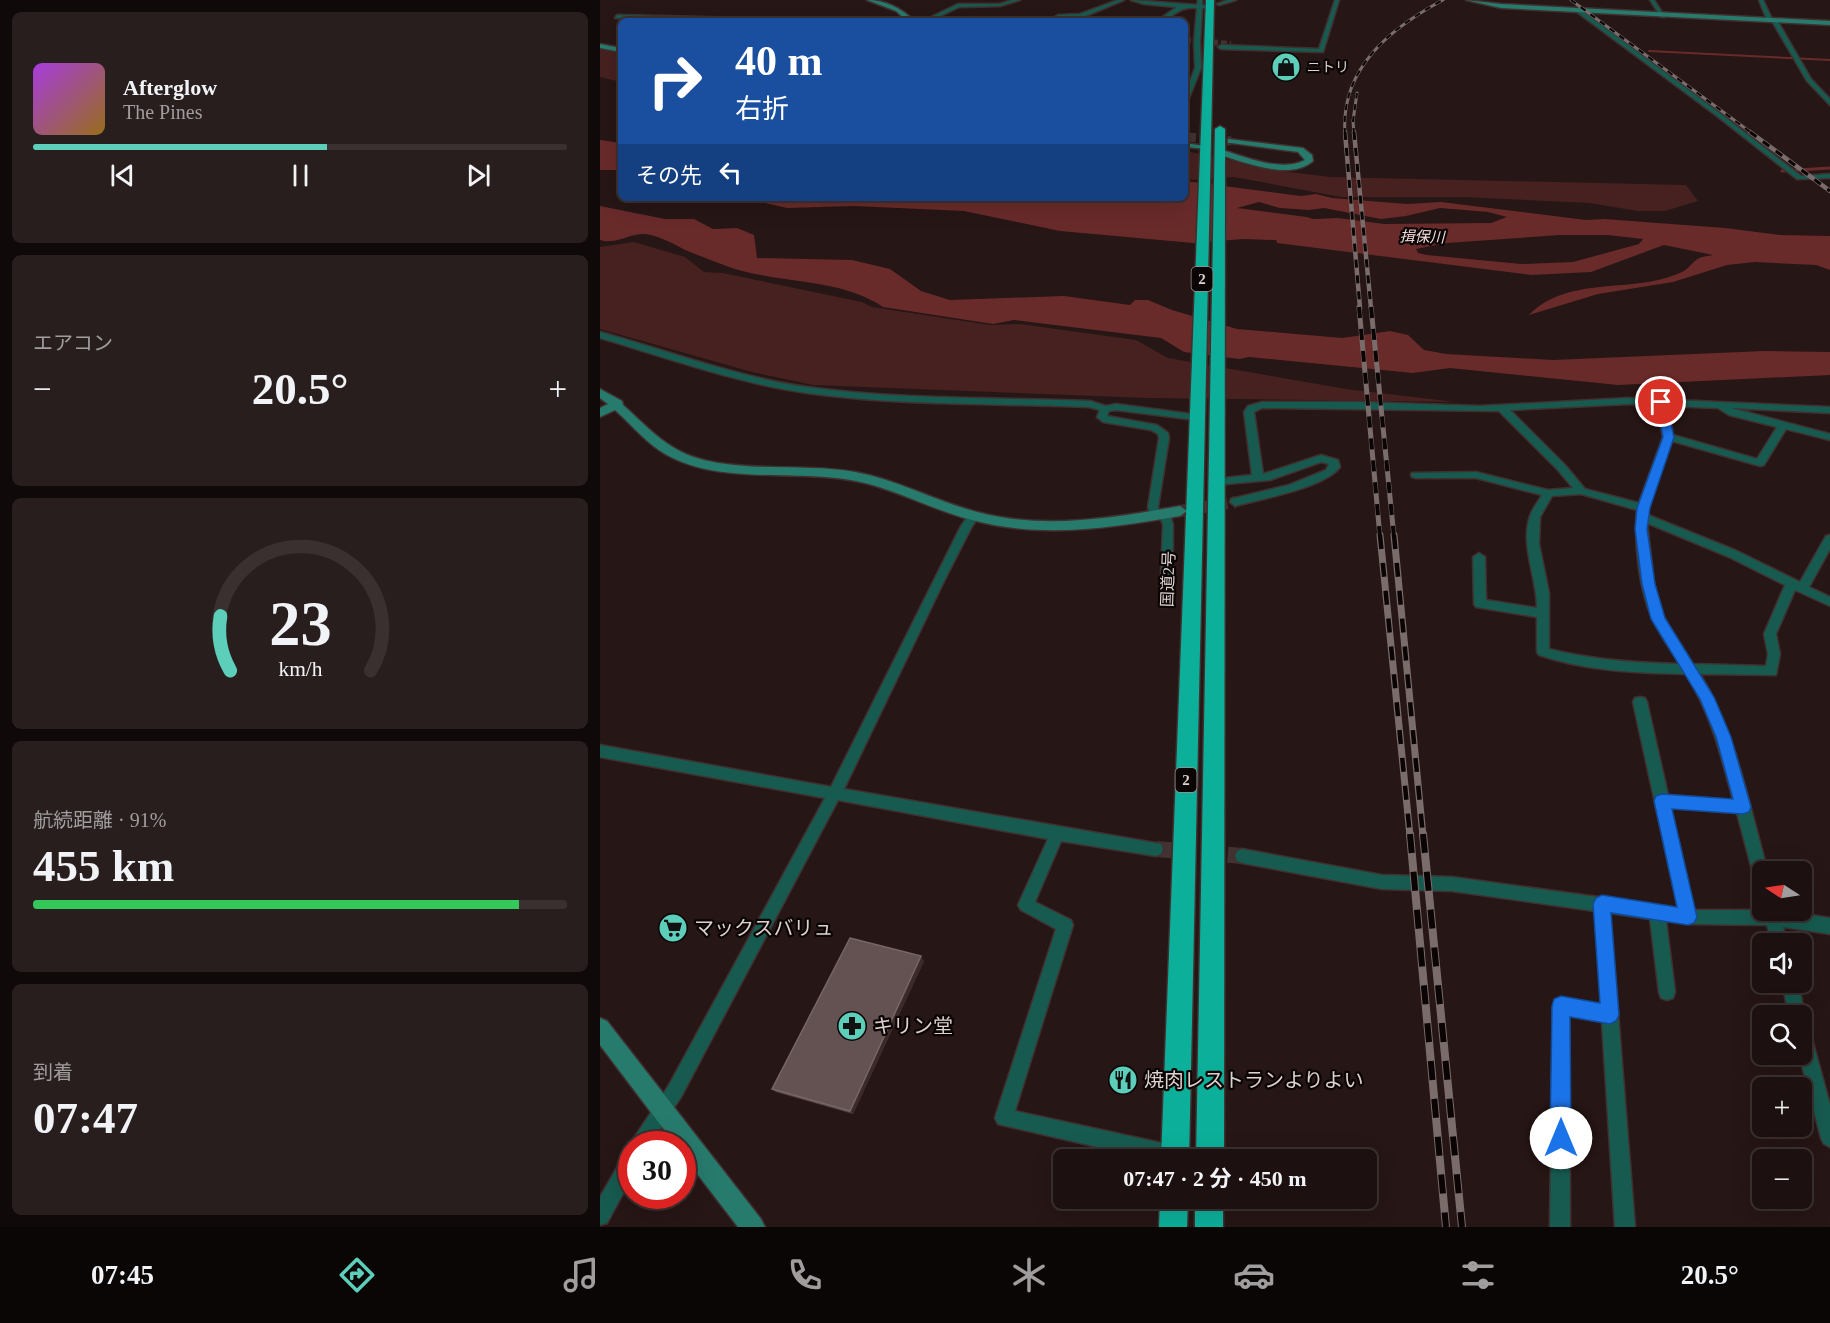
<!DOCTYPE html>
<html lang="ja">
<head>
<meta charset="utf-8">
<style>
  :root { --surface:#1c1010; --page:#291e1e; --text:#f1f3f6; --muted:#a09d9f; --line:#3a3030; --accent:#5cceba }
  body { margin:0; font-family:"Times New Roman","Noto Sans JP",serif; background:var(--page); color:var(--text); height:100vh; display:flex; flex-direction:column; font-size:22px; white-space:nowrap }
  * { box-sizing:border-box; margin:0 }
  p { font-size:20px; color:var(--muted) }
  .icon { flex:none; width:33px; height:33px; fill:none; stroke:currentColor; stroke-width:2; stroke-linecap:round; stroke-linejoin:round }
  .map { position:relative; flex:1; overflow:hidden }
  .details { display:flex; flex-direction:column; gap:12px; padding:12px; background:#0f0909; width:600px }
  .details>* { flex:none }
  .banner { position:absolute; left:18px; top:18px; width:570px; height:183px; border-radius:9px; box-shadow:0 6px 24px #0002,0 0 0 2px var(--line); background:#1a4fa0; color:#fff; overflow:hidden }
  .needle { width:39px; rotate:282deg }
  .fabs { position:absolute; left:1152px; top:861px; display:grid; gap:12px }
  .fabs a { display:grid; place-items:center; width:60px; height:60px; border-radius:9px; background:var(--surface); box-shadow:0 6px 24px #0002,0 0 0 2px var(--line); font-size:30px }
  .speed { position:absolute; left:18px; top:1131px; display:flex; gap:12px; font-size:30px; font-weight:700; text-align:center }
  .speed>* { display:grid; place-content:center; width:78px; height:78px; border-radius:50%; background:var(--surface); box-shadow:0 6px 24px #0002,0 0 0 2px var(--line); line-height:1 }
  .speed .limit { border:9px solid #d22; background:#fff; color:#111 }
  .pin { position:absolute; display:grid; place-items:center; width:51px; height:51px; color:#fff; margin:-26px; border:3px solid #fff; border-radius:50%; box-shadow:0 2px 6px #0007 }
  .me { position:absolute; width:66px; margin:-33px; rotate:0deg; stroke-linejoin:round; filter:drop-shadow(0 0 4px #0008) }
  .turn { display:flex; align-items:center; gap:21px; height:126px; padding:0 18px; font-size:27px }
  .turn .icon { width:78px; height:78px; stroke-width:2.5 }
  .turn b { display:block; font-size:42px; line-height:51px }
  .then { display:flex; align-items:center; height:57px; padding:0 18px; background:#0003; gap:12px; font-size:22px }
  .big { font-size:45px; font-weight:700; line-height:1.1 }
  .details .widget { flex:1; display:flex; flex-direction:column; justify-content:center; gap:9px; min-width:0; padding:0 21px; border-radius:9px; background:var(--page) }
  .details .dial { align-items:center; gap:0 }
  .dial svg { height:156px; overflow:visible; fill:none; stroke:var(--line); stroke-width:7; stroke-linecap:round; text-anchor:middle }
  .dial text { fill:var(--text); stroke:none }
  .song { display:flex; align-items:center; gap:18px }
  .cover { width:72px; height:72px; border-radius:9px; background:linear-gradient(135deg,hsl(280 70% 55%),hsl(40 70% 35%)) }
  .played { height:6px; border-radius:3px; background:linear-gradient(90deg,var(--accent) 55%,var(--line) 55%) }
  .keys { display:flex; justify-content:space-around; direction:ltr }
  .heat { display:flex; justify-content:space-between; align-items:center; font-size:33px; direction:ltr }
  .charge { height:9px; border-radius:4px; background:linear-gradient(90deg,#34c759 91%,var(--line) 0) }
  .trip { position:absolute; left:453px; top:1149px; width:324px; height:60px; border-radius:9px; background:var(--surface); box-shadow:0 6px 24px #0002,0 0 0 2px var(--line); font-weight:700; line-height:60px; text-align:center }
  .dock { display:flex; height:96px; justify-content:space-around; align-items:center; background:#0b0606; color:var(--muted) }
  .dock .icon { width:42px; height:42px }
  .dock .active { color:var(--accent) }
  .dock b { font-size:27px; color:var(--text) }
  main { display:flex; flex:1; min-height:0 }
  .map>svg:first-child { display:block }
  .green { fill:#462120 }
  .water { fill:#692a2a; fill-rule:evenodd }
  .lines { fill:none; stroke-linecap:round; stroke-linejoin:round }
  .stream-far1 { stroke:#692a2a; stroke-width:2 }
  .stream { stroke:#692a2a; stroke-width:3 }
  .street-tunnel-far1 { stroke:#423231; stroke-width:6; stroke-dasharray:6 3; stroke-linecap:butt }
  .street-tunnel { stroke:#423231; stroke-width:16; stroke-dasharray:16 8; stroke-linecap:butt }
  .secondary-tunnel-far1 { stroke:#423231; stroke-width:9; stroke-dasharray:9 4.5; stroke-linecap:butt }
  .secondary-tunnel { stroke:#423231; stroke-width:12; stroke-dasharray:12 6; stroke-linecap:butt }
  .street-casing { stroke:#40302f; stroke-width:3 }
  .secondary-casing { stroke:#40302f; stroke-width:3 }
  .highway-casing { stroke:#40302f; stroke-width:3 }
  .street { fill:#175b50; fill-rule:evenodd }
  .secondary { fill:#277b6d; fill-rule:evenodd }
  .highway { fill:#0caf99; fill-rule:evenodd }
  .rail-far4-casing { stroke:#7a6c6b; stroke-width:3 }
  .rail-far3-casing { stroke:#7a6c6b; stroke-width:4.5 }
  .rail-far2-casing { stroke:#7a6c6b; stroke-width:5 }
  .rail-far1-casing { stroke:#7a6c6b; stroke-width:7 }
  .rail-casing { stroke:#7a6c6b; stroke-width:8 }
  .rail-far4 { stroke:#0a0504; stroke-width:2; stroke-dasharray:6; stroke-linecap:butt }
  .rail-far3 { stroke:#0a0504; stroke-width:3; stroke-dasharray:8; stroke-linecap:butt }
  .rail-far2 { stroke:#0a0504; stroke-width:4; stroke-dasharray:11; stroke-linecap:butt }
  .rail-far1 { stroke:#0a0504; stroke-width:4.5; stroke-dasharray:14; stroke-linecap:butt }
  .rail { stroke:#0a0504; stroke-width:6; stroke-dasharray:19; stroke-linecap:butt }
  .wall { fill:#544342 }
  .shaded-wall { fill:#3c2a29 }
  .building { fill:#635251; stroke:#766665; stroke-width:1.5 }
  .route { fill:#1a73e8; stroke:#114b97; stroke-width:1.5 }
  .labels { text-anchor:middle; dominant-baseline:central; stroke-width:4.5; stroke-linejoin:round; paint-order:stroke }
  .far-poi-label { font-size:14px; fill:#ded2d1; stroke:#0a0504; text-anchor:start }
  .far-water-label { font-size:15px; font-style:italic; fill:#f1dbd9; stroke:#0a0504 }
  .shield { fill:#0a0504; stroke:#9e9494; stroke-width:1.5 }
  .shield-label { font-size:15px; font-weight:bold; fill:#ded2d1 }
  .street-label { font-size:16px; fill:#ded2d1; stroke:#0a0504 }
  .near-poi-label { font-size:20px; fill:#ded2d1; stroke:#0a0504; text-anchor:start }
</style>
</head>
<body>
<main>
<section class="details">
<div class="widget">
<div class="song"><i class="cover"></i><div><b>Afterglow</b><p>The Pines</p></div></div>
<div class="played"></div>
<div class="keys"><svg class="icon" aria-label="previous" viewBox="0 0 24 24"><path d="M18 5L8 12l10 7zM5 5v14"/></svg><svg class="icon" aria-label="pause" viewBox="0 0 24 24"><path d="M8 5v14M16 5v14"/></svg><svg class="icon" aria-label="next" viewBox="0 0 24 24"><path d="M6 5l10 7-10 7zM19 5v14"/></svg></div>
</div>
<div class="widget"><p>エアコン</p>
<div class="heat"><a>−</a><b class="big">20.5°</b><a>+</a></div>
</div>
<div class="widget dial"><svg viewBox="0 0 100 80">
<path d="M14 69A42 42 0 1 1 86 69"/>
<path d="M14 69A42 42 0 0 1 9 41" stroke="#5cceba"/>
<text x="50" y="56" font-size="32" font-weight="700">23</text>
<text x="50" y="72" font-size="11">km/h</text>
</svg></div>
<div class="widget"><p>航続距離 · 91%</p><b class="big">455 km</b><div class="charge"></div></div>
<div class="widget"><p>到着</p><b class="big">07:47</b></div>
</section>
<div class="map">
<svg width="1230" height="1227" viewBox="0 0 1230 1227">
  <rect width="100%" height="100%" fill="#261615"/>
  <g class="green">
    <polygon points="0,48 21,52 21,82 0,77"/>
    <polygon points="585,151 690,172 730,177 1086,185 1098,201 1065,211 1038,211 989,203 864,197 741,197 634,177 593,180 585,178"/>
    <polygon points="34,242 85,257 104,272 123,273 262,302 272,307 390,325 420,324 536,340 568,358 746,389 856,402 548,398 213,385 152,372 0,329 0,247"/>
  </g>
  <g class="water">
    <polygon points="0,140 21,143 21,170 0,170"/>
    <path d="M585,181L701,196L716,194L732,198L807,204L841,202L986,220L1004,219L1125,228L1180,235L1230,236V270L1216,265L1155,262L1127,265L1073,282L998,294L929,315C969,274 1033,295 1082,272C1087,270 1091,264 1096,260C1100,257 1107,256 1113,255L1064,245L991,272L931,275L677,243L676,240L643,239L593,243L460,231L364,211L254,206L187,208L144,198H585ZM659,202L680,208L709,210L724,208L781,219L806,216L840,208L888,212L907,217L891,223L784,224L738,218L713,219L707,217L637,208ZM960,235H1008L1043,239L1039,244L973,262L921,264L827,255L818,253L816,249L847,243Z"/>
    <path d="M0,206L65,219H94L113,229L137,228L154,235L157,258L252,260L290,269L321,291L350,300L464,296L530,305L535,300H548L572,310L637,329L742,338L790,331L808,335L824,350L846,354L953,360L1164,351L1230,352V375L1018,385L850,368L813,373L649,357L639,359L584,352L561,338L414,320L393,324L283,307C248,283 202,283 161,275C139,272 116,262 95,254C78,248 64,236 45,234C30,233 15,245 0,240Z"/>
  </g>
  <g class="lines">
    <polyline class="stream-far1" points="1049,51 1230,60"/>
    <polyline class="stream" points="1182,171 1230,168"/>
    <polyline class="street-tunnel-far1" points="585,40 631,44"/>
    <polyline class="street-tunnel" points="556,849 642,856"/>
    <polyline class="secondary-tunnel-far1" points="587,137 631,141"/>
    <polyline class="secondary-tunnel" points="580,511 635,502"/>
    <g class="street-casing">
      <g id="street">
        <polygon points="412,0 420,0 400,6 359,7 330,21 325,20 358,4 400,4"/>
        <polygon points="518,0 524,0 483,17 449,21 458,15 480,14"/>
        <path d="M531,0L597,5L598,0H602V5L608,7L602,8L600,42L601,68L587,103L585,104V94L595,68L594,42L597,8C574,6 574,21 557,21L577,7L544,4Z"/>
        <polygon points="628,0 636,0 619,5 617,4"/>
        <polygon points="735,0 739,0 723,52 621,49 618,47 621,45 719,49"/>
        <polygon points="1050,0 1054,0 1065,17 1061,17"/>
        <polygon points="1159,0 1163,0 1172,19 1177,20 1211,79 1230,99 1230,105 1207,81 1172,21 1167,20"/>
        <polygon points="977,10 981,10 1121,114 1201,176 1230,174 1230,178 1197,179 1117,116 977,12"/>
        <polygon points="17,15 183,19 186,21 15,18"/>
        <path d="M0,332C69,351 136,377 207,387C301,400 396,397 490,401L506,406L516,404L599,415L601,417L596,420L516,410L509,411L507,416L557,425L568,433L569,438L558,507L560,513L565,510L569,511L573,525L572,603L566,607L560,603L563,525L560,516L555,519L551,518L548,507L559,438L558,434L551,430L503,422L497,417L500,410L489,407C395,403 300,406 207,393C136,383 68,358 0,338Z"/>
        <path d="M1029,398L1230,407V413L1131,408L1230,434V440L1186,429L1164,465L1160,466L1072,441L1048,508V515L1137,551L1200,582L1226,536L1230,535V549L1209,587L1230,597V606L1195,590L1176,634L1180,654L1176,675L1100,674C1136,732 1149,806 1168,872H1162V884L1157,882L1154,877L1137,813L1071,808L1094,910H1179L1230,918V934L1183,927L1188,944H1172L1167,925L1088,924L1066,921L1075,992L1073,998L1067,1000L1061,998L1059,992L1050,919L1010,913L1035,1227H1015L1002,1022L969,1016L970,1227H950L953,1006L955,1000L961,998L1001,1005L995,911L852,891L782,889L642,863L637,861L635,856L637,851L642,849L782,875L852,877L1078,908L1033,702L1035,698L1040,697L1045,698L1047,702L1068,795L1133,800C1121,755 1111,714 1086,674C1036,673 986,671 939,655L937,652V617L876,607L874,604L873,557L879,553L885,557L886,600L937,608C937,578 920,545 930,516C932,509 938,502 942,495L876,478H816L812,477L811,475L812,473L876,472L948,490L973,488L957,469L899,411L662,408L654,412L663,474L721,455L738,460L740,467C724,488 661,499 635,506L630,502L631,499L689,485L726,470L729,464L721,462L670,480L615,485L610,482L615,479L652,475L644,412L648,406L662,402H759L880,406ZM1029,404L1057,405L1063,437L1039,503L985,489L965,465L910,410ZM1067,406L1118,408L1129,415L1177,427L1157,459L1073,435ZM981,494L1037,510C1034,542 1039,591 1053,620C1060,635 1071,650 1080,664C1036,663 992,660 949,649V593L939,544L940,517L952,496ZM1047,523L1129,557L1185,585L1164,634L1168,654L1166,666L1093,664L1064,618L1054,584Z"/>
        <polygon points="374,512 379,516 371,528 344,581 244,789 561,844 563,849 561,854 556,856 461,841 435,902 471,920 473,925 415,1111 575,1146 581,1149 584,1155 582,1160 554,1160 398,1124 395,1118 456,929 421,910 418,905 448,839 238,800 81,1097 50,1144 32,1145 34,1138 69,1085 225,798 0,757 0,745 231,787 361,526 370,513"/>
        <polygon points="1182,982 1198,982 1205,1016 1203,1022 1202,1016 1189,1016"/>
        <polygon points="1202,1024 1208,1026 1210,1032 1230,1105 1230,1147 1224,1144 1221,1138 1199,1054 1202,1054"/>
        <polygon points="32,1149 32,1177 7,1223 0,1225 0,1197 26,1152"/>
      </g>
    </g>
    <g class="secondary-casing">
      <g id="secondary">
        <path d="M267,0C285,0 302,8 314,21H307L296,11Z"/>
        <polygon points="866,0 901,4 1230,21 1230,25 901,8"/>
        <polygon points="0,44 21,48 21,52 0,48"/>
        <path d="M628,139L703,148L712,155L713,161C689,182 643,161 616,154V150L619,149C644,156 680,173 705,160L698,152L631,143H628Z"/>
        <polygon points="585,143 611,147 607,149 585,147"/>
        <path d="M0,389L22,401L23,405C40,420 56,438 76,449C123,476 201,462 255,472C298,480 335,501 377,512C444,530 513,518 580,506L587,511L580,516C510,528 442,539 372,520C332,510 296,489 256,481C197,469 120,485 67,455C47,444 32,425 15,410L0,417V408L8,404L0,398Z"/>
        <polygon points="0,1018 7,1021 161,1219 165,1227 138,1227 82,1154 82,1144 75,1144 0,1045"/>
      </g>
    </g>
    <g class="highway-casing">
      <g id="highway">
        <polygon points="606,0 614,0 589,1160 561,1160"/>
        <polygon points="620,126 625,129 624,1160 596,1160 615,129"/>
        <polygon points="560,1198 588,1198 587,1227 559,1227"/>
        <rect x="595" y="1198" width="28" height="29"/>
      </g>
    </g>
    <use href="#street" class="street"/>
    <use href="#secondary" class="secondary"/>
    <use href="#highway" class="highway"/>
    <g class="rail-far4-casing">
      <g id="rail-far4">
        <polyline points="971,0 1153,134"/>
        <path d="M745,134C740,68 791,28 843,0"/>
        <polyline points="754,134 753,121 757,93"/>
      </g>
    </g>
    <g class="rail-far3-casing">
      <g id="rail-far3">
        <polyline points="745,132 760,308"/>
        <polyline points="754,132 771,308"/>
        <polyline points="1150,132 1230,191"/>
      </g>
    </g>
    <g class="rail-far2-casing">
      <g id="rail-far2">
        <polyline points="759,307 780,537"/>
        <polyline points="771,307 794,537"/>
      </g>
    </g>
    <g class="rail-far1-casing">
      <g id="rail-far1">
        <polyline points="780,535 810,836"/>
        <polyline points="794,535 823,836"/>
      </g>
    </g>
    <g class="rail-casing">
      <g id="rail">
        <polyline points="810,834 846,1227"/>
        <polyline points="823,834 862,1227"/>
      </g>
    </g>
    <use href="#rail-far4" class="rail-far4"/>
    <use href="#rail-far3" class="rail-far3"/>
    <use href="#rail-far2" class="rail-far2"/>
    <use href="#rail-far1" class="rail-far1"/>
    <use href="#rail" class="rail"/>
  </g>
  <polygon class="wall" points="324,961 253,1114 176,1092 172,1089"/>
  <polygon class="shaded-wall" points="321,956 324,961 253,1114 250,1111"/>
  <polygon class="building" points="250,938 321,956 250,1111 172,1089"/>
  <polygon class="route" points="1061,399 1066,402 1074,437 1050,508 1047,529 1055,584 1065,618 1114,697 1131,737 1151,807 1149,812 1143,814 1072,809 1097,917 1094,923 1088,925 1011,913 1019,1015 1016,1021 1010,1024 970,1017 971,1138 968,1146 961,1149 953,1146 950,1138 952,1006 954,999 961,996 1000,1003 993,904 996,898 1002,895 1077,907 1054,801 1056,796 1062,794 1133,799 1116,737 1100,699 1051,619 1042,584 1035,529 1037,508 1063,437 1056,402"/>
  <defs>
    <g id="shop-disc" transform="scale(1.5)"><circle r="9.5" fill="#5cceba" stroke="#0a0504"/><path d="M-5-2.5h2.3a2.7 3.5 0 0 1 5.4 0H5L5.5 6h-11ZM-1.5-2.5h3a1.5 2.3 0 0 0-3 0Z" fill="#111"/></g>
    <g id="supermarket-disc" transform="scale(1.5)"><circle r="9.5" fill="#5cceba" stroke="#0a0504"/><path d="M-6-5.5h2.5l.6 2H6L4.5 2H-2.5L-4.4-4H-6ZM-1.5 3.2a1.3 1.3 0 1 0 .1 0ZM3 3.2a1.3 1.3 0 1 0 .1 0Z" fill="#111"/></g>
    <g id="pharmacy-disc" transform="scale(1.5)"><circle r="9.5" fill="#5cceba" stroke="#0a0504"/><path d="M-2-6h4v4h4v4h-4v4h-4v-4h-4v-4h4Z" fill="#111"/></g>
    <g id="restaurant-disc" transform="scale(1.5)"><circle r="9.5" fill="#5cceba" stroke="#0a0504"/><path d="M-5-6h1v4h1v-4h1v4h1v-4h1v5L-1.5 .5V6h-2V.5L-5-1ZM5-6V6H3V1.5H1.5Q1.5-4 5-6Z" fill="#111"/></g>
  </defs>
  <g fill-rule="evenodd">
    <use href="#shop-disc" x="686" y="67"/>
    <use href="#supermarket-disc" x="73" y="928"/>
    <use href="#pharmacy-disc" x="252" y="1026"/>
    <use href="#restaurant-disc" x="523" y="1080"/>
  </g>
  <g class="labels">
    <g class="far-poi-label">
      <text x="707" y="67">ニトリ</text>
    </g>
    <g class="far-water-label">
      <text transform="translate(822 237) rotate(1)">揖保川</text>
    </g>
    <g class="shield">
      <rect x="591.5" y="267" width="21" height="24" rx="4.5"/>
      <rect x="575.5" y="768" width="21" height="24" rx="4.5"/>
    </g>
    <g class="shield-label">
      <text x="602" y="279">2</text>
      <text x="586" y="780">2</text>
    </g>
    <g class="street-label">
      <text transform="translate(568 579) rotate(-88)">国道2号</text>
    </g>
    <g class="near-poi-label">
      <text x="94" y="928">マックスバリュ</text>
      <text x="273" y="1026">キリン堂</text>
      <text x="544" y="1080">焼肉レストランよりよい</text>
    </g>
  </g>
</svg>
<div class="fabs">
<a><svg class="needle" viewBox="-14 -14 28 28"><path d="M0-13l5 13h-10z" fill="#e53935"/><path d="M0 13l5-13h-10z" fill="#a09d9f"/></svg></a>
<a><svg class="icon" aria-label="sound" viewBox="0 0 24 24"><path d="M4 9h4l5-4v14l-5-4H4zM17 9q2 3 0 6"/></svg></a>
<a><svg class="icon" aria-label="search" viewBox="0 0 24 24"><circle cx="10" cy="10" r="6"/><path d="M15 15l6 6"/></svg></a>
<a>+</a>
<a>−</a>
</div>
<div class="speed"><div class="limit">30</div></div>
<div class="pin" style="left:1061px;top:402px;background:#d93025"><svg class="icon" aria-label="arrive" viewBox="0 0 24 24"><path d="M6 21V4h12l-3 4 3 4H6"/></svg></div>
<svg class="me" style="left:961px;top:1138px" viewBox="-20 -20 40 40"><circle r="19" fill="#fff"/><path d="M0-13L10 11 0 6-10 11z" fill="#1a73e8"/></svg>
<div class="trip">07:47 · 2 分 · 450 m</div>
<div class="banner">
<div class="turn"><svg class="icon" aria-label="right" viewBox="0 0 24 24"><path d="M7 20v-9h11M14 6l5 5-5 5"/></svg><div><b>40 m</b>右折</div></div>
<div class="then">その先<svg class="icon" aria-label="left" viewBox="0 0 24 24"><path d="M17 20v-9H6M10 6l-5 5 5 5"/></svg></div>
</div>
</div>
</main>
<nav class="dock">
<b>07:45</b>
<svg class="icon active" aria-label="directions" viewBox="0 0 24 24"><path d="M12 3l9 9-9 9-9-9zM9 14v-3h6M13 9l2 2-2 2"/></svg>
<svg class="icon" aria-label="music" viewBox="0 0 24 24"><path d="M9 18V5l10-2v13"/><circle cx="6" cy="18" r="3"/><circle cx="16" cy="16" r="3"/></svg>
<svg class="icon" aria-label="phone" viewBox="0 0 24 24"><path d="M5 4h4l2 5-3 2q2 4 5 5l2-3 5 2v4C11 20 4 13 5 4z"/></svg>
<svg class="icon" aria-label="climate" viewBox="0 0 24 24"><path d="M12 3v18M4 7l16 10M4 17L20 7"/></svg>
<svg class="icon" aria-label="car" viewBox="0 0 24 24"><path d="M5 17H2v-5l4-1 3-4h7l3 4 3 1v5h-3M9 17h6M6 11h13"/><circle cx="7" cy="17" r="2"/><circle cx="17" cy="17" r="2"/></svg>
<svg class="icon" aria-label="filters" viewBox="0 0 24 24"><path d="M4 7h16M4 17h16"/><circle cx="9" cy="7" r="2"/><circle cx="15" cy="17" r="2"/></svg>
<b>20.5°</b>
</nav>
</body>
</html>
